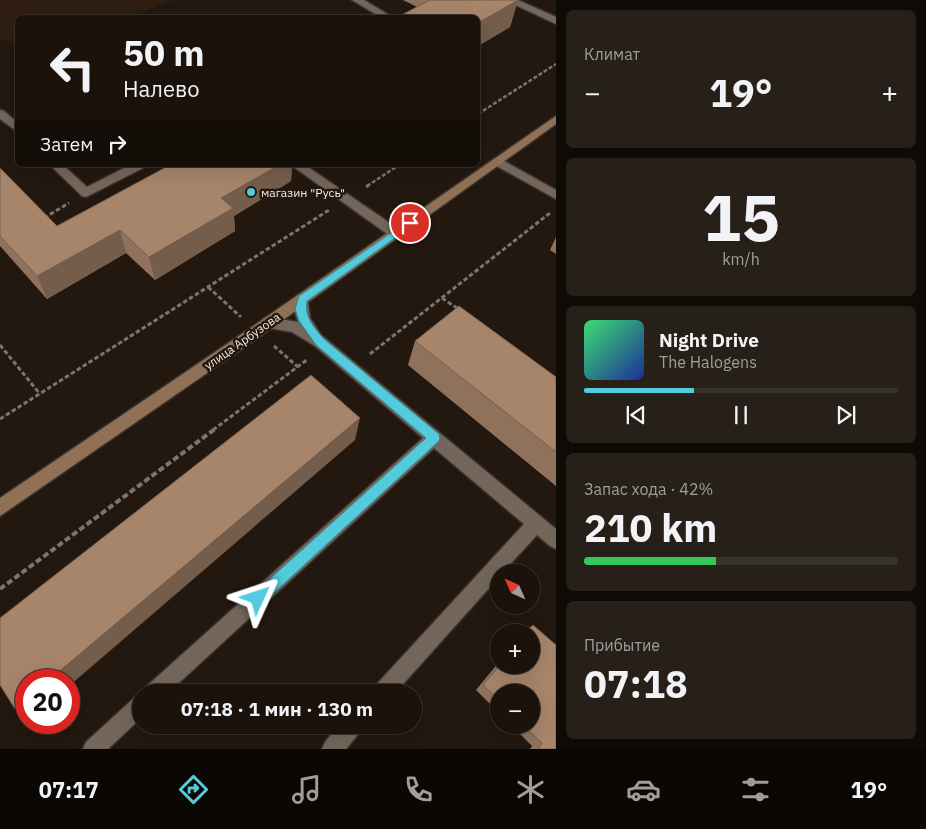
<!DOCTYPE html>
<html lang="ru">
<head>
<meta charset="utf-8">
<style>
  :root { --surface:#1a120b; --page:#272019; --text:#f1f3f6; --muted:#9f9e9d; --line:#38322c; --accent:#54cadd }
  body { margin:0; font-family:"IBM Plex Sans",sans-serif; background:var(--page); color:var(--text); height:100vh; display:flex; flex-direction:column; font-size:19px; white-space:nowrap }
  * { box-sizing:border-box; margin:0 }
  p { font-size:16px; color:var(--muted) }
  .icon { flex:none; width:28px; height:28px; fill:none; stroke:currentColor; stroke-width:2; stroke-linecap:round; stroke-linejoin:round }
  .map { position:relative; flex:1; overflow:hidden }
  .panel { display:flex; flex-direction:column; gap:10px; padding:10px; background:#0e0a06; width:370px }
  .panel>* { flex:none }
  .top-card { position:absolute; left:15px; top:15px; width:465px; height:152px; border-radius:8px; box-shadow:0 5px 20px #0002,0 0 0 1px var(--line); background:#1a120b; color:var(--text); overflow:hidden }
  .needle { width:32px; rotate:315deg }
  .controls { position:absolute; left:490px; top:564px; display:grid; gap:10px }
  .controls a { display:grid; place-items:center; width:50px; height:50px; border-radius:50%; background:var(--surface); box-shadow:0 5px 20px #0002,0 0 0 1px var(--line); font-size:25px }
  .speed { position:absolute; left:15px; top:669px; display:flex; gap:10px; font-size:25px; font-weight:700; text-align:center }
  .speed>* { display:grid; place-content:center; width:65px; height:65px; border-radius:50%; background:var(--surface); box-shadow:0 5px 20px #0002,0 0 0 1px var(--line); line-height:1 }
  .speed .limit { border:8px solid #d22; background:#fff; color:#111 }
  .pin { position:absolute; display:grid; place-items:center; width:42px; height:42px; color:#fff; margin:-21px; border:2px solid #fff; border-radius:50%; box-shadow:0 1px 5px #0007 }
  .me { position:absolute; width:55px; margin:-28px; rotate:48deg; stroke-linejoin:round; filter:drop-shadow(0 0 4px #0008) }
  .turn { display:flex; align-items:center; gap:18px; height:105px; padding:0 25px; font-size:22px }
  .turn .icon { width:65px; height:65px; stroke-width:2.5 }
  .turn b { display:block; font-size:35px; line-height:42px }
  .then { display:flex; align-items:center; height:48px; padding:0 25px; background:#0003; gap:10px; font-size:19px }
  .big { font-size:38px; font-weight:800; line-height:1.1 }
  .panel .tile { flex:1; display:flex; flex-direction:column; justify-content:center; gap:8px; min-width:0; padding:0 18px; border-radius:8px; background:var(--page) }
  .panel .dial { align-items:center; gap:0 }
  .dial b { font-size:65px; line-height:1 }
  .song { display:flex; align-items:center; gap:15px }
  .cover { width:60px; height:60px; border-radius:8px; background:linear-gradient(135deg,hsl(140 70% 55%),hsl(230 70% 35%)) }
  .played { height:5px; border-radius:2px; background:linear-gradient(90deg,var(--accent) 35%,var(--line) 35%) }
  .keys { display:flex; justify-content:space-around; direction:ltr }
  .heat { display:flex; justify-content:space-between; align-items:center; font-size:28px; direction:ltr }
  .charge { height:8px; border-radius:4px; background:linear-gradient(90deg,#34c759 42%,var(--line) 0) }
  .trip { position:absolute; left:132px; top:684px; width:290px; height:50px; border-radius:25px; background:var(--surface); box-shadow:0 5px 20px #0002,0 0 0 1px var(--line); font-weight:800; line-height:50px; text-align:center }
  .tab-bar { display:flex; height:80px; justify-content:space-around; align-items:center; background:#0a0704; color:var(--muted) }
  .tab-bar .icon { width:35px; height:35px }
  .tab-bar .current { color:var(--accent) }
  .tab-bar b { font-size:22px; color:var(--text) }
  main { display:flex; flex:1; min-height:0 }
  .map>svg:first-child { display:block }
  .built { fill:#2f1e11 }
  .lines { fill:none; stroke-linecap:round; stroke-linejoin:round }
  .lane-casing { stroke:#3b332f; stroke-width:3 }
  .secondary-casing { stroke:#3b332f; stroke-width:3 }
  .path-far2 { stroke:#7d746c; stroke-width:2.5; stroke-dasharray:4 2; stroke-linecap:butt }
  .path-far1 { stroke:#7d746c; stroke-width:3; stroke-dasharray:4.5 2.5; stroke-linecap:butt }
  .path { stroke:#7d746c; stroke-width:4; stroke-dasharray:6 3; stroke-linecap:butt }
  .lane { fill:#74665b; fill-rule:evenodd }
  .secondary { fill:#917156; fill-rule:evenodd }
  .wall { fill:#90725c }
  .shaded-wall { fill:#755d4b }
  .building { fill:#a7856b; stroke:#755d4b }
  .route { fill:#54cadd; stroke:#378390 }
  .poi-dot { fill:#54cadd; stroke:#23180f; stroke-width:2 }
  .labels { text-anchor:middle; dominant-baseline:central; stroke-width:5; stroke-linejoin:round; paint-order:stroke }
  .poi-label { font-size:12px; fill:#f5ede7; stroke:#23180f; text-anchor:start }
  .street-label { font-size:12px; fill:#f5ede7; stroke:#23180f }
</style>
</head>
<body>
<main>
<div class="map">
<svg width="556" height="749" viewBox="0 0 556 749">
  <rect width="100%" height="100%" fill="#23180f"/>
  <polygon class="built" points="0,0 173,0 129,17 18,18 17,46 0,39"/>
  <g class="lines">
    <g class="lane-casing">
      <g id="lane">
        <polygon points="352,0 364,0 394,18 382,18"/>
        <polygon points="505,0 518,0 556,17 556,24"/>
        <polygon points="0,110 4,111 18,123 18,132 0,119"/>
        <polygon points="497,157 556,190 556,199 493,164 491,161"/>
        <polygon points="50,165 63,165 87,187 130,165 145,165 143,168 86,197 82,196"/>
        <polygon points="291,165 305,165 400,230 401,233 400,236 390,236"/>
        <polygon points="302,294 307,295 310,318 321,335 556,529 556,549 550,546 537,535 503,572 499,572 499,577 396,692 373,692 376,685 524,524 434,448 169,692 145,692 148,685 423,438 315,346 292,332 263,327 261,323 263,319 268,317 298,322 294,309 297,295"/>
        <polygon points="141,695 141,718 108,749 83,749 86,742 134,698"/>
        <polygon points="339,725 363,725 360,732 346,749 322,749 325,742"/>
      </g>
    </g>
    <g class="secondary-casing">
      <polygon id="secondary" points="556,116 556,124 262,335 0,516 0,498 252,327"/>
    </g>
    <g class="path-far2">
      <polyline points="478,114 556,64"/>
      <polyline points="367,186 399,165"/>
    </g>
    <g class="path-far1">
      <polyline points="366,187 369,185"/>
      <polyline points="44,218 69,203"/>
      <polyline points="208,287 241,317"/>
      <polyline points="442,298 460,310"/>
      <polyline points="0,345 40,394"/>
      <polyline points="274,346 298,367"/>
      <polyline points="370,354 550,213"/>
      <polyline points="0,419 329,210"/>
      <polyline points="213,430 308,359"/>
    </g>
    <polyline class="path" points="0,589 215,429"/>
    <use href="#lane" class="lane"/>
    <use href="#secondary" class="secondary"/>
  </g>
  <g class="wall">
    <polygon points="403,0 518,0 510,27 478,46 478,18 417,7"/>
    <polygon points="170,165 292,165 291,181 234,216 235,231 155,280 126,253 47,299 0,246 0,168 57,226"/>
    <polygon points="556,237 556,254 550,250"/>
    <polygon points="415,341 556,377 556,486 408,365"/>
    <polygon points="533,625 556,749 530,749 532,746 511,725 531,725 499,692 499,713 476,690 499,662 499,665 531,665 531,632 523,632"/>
  </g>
  <g class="shaded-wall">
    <polygon points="518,0 510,27 478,46 478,23"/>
    <polygon points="279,165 292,165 291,181 234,216 235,231 155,280 149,257 221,198"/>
    <polygon points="120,230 126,253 47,299 37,276"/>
    <polygon points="360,418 355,440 69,686 69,680 49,680"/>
    <polygon points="26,700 26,714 15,709"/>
  </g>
  <g class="building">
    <polygon points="430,0 518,0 478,23 478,18 396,18"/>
    <polygon points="170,165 279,165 221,198 233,208 149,257 120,230 37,276 0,236 0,168 57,226"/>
    <polygon points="459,306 556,377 556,452 415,341"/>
    <polygon points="311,375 360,418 49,680 26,680 26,700 15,709 0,685 0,618"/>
    <polygon points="533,625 556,645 556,749 538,749 542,743 523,725 531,725 531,692 499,692 499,700 483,685 500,665 531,665 531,632 527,632"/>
  </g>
  <path class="route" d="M410,220L414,223L413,225L307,301C304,317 314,327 324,339L439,434L440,438L439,441L263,603L258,606L253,603L251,598L253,594L426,438L316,345L299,321L295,309L299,296Z"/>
  <circle class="poi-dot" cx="251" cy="192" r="5"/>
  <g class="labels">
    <g class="poi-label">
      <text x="261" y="192">магазин "Русь"</text>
    </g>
    <g class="street-label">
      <text transform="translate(242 341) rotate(-35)">улица Арбузова</text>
    </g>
  </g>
</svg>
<div class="controls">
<a><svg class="needle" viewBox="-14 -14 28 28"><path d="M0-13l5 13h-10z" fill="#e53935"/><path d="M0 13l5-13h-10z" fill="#9f9e9d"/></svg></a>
<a>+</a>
<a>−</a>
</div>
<div class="speed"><div class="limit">20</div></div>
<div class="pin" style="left:410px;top:223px;background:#d93025"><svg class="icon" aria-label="arrive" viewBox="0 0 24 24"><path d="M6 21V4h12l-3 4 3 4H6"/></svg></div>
<svg class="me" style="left:258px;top:598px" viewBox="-20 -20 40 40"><path d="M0-17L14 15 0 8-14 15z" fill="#54cadd" stroke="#fff" stroke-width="4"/></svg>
<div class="trip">07:18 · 1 мин · 130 m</div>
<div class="top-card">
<div class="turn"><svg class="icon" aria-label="left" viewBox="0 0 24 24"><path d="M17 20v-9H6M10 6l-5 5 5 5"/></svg><div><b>50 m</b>Налево</div></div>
<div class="then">Затем<svg class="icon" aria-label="right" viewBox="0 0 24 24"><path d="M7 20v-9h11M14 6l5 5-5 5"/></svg></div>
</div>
</div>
<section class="panel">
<div class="tile"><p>Климат</p>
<div class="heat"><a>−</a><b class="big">19°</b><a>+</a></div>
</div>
<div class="tile dial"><b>15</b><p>km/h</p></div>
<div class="tile">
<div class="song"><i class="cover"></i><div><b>Night Drive</b><p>The Halogens</p></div></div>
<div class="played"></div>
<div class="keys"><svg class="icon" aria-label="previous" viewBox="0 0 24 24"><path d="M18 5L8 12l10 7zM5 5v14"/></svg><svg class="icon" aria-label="pause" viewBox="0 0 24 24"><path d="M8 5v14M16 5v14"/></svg><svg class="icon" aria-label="next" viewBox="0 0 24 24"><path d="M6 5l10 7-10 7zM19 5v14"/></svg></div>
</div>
<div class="tile"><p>Запас хода · 42%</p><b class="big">210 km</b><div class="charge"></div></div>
<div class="tile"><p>Прибытие</p><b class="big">07:18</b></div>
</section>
</main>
<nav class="tab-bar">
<b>07:17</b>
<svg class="icon current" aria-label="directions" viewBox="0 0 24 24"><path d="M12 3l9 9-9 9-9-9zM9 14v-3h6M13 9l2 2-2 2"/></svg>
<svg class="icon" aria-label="music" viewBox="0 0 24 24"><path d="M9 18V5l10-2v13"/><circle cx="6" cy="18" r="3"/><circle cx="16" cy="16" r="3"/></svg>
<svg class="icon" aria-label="phone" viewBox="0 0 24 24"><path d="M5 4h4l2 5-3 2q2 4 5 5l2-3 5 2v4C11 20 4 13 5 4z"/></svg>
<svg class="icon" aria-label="climate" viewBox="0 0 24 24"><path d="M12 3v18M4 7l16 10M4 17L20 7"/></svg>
<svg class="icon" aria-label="car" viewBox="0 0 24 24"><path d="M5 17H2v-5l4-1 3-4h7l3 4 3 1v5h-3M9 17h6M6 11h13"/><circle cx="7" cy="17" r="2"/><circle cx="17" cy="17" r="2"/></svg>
<svg class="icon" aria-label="filters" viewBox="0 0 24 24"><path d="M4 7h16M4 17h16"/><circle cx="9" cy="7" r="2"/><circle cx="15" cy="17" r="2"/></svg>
<b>19°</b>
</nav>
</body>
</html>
